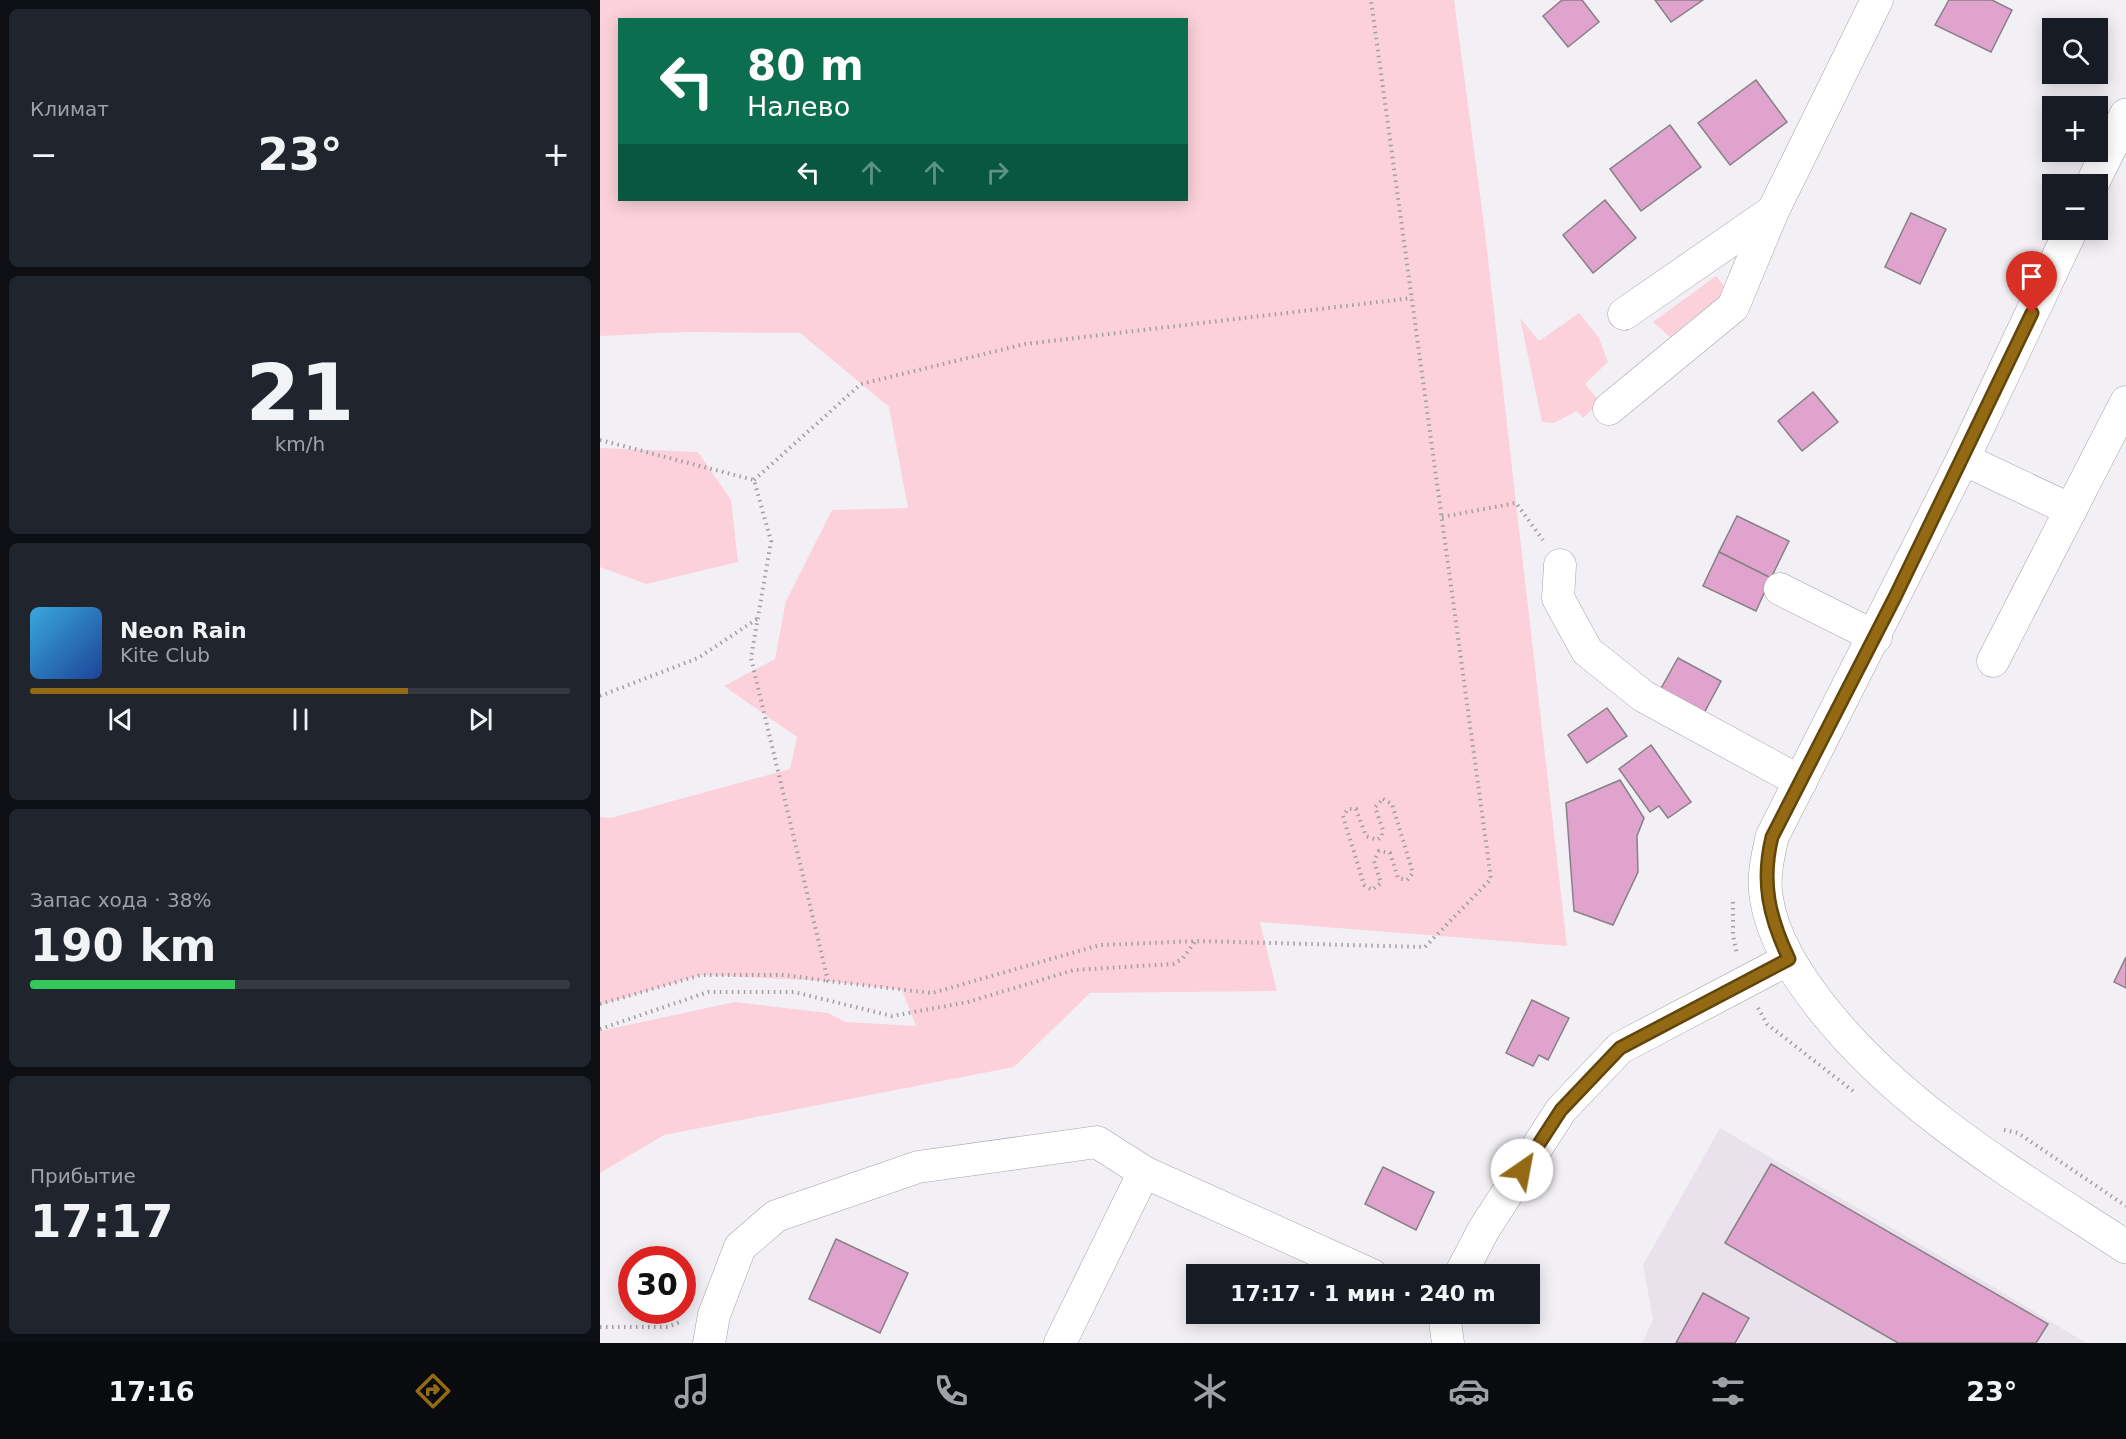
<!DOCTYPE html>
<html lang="ru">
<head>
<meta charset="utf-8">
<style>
  :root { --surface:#171b24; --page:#20242c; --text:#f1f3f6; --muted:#9ea1a6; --line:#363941; --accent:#936a13 }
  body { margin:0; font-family:"DejaVu Sans",sans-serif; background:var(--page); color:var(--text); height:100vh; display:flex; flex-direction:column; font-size:22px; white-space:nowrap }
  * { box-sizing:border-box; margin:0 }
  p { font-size:20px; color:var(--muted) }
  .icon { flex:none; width:33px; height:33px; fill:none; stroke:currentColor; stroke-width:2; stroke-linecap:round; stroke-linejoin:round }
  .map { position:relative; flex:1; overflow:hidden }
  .panel { display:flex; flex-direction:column; gap:9px; padding:9px; background:#0d0f14; width:600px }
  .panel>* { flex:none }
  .top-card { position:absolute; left:18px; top:18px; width:570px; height:183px; border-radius:0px; box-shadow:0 3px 15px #0003; background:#0b6e4f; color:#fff; overflow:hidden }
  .tools { position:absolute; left:1442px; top:18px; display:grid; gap:12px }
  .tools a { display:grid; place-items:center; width:66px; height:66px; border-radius:0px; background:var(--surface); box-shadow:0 3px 15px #0003; font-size:30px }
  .speed { position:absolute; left:18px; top:1246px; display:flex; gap:12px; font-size:30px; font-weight:700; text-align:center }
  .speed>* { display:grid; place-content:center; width:78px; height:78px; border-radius:50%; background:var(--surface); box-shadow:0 3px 15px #0003; line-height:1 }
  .speed .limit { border:9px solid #d22; background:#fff; color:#111 }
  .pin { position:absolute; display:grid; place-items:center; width:51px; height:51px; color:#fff; margin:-62px -26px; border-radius:50% 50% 50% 0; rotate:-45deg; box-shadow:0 0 6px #0007 }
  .pin .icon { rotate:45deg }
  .me { position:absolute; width:66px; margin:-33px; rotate:33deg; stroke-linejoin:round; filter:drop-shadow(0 0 4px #0008) }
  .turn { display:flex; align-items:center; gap:21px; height:126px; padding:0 30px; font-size:27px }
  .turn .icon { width:78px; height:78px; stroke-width:2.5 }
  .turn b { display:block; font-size:42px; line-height:51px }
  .lanes { display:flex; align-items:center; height:57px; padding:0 30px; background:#0003; justify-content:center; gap:30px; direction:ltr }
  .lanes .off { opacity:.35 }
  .big { font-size:45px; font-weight:700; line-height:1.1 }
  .panel .widget { flex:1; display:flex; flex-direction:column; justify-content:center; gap:9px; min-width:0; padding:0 21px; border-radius:9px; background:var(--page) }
  .panel .dial { align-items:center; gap:0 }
  .dial b { font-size:78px; line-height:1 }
  .song { display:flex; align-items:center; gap:18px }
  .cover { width:72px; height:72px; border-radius:9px; background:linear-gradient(135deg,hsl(200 70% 55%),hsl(220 70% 35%)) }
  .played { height:6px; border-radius:3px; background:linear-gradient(90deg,var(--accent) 70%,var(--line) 70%) }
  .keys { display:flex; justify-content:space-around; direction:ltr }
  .heat { display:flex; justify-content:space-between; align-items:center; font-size:33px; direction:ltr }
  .charge { height:9px; border-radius:4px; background:linear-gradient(90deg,#34c759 38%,var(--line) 0) }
  .trip { position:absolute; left:586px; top:1264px; width:354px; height:60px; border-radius:0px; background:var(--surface); box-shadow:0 3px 15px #0003; font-weight:700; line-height:60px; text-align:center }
  .dock { display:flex; height:96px; justify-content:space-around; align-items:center; background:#090b0e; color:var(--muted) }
  .dock .icon { width:42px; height:42px }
  .dock .active { color:var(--accent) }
  .dock b { font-size:27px; color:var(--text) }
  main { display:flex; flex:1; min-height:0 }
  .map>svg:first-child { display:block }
  .built { fill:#e9e2ed }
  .green { fill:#fcd1db; fill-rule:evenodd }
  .building { fill:#e0a3ce; stroke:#868184; stroke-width:1.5 }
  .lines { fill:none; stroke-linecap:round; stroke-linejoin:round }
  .minor-casing { stroke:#a6a3a8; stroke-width:33 }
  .major-casing { stroke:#a6a3a8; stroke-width:34 }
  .path { stroke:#a09ea2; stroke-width:4; stroke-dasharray:1.5 4.5; stroke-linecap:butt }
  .minor { stroke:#fff; stroke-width:32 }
  .major { stroke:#fff; stroke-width:33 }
  .route-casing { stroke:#60450c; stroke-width:15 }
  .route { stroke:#936a13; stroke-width:10 }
</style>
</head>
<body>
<main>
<section class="panel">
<div class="widget"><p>Климат</p>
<div class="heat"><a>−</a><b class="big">23°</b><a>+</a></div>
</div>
<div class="widget dial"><b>21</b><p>km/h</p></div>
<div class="widget">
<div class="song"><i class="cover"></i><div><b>Neon Rain</b><p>Kite Club</p></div></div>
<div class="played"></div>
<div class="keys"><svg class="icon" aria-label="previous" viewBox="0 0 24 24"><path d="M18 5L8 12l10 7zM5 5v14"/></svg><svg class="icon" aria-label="pause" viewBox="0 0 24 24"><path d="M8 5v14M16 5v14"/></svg><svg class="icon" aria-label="next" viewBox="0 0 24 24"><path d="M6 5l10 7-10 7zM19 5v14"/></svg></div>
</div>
<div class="widget"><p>Запас хода · 38%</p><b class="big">190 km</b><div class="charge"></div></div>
<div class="widget"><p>Прибытие</p><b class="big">17:17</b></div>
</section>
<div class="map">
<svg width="1526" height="1343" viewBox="0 0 1526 1343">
  <rect width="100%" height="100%" fill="#f3f0f5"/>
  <polygon class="built" points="1120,1128 1407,1295 1486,1343 1042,1343 1053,1320 1043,1265"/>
  <g class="green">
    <path d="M0,0H854L884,224L967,946L660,922L677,991L490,993L414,1067L64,1135L0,1173V1031L135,1002L228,1013L246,1022L316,1026L302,990L228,981L101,975L0,1005V817L11,818L190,769L197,737L124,686L175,659L186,601L232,510L308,508L289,407L200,333L84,332L0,336ZM20,20H586V200H20Z"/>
    <polygon points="1116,276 1128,291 1070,337 1053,322"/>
    <polygon points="979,313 999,338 1008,362 985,384 1000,402 983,418 977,411 954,423 942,422 920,318 939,341"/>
    <polygon points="0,448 98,452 131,500 138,562 46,584 0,567"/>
  </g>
  <g class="building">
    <polygon points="962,0 982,0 999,22 968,47 943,16"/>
    <polygon points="1055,0 1103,0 1071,22"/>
    <polygon points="1349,0 1392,0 1412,10 1391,52 1335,25"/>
    <polygon points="1156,80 1187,122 1130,165 1098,123"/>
    <polygon points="1070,125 1101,167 1041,211 1010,169"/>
    <polygon points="1005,200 1036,238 993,273 963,235"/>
    <polygon points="1311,213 1346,229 1320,284 1285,267"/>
    <polygon points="1213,392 1238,422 1202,451 1178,421"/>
    <polygon points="1137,516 1189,541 1171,578 1119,552"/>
    <polygon points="1119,552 1171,578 1156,611 1103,586"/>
    <polygon points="1078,658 1121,681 1103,715 1059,692"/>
    <polygon points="1007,708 1027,736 987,763 968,735"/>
    <polygon points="1051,745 1091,802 1068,818 1059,806 1050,812 1019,769"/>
    <polygon points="1020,780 1044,818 1037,836 1038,872 1013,925 974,911 966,803"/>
    <polygon points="1526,957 1526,988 1514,982"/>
    <polygon points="932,1000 969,1018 948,1060 939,1055 933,1066 906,1053"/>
    <polygon points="1171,1164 1448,1324 1436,1343 1298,1343 1125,1243"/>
    <polygon points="783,1167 834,1192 816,1230 765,1204"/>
    <polygon points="236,1239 308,1273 280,1333 209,1299"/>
    <polygon points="1103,1293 1149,1318 1135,1343 1076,1343"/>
  </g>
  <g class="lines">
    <g class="minor-casing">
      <g id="minor">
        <polyline points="1024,314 1173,211"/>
        <polyline points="1009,409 1133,307 1173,211 1277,0"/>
        <polyline points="1363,459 1471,510"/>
        <polyline points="960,565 958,598 987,651 1043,696 1201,782"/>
        <polyline points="1180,589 1276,637"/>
        <polyline points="1393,661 1526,402"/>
        <polyline points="860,1275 884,1229 961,1110 1020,1048 1189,959"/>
        <polyline points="844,1314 848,1343"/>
        <polyline points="109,1343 114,1315 140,1247 176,1216 318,1167 497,1142 544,1172"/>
        <polyline points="460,1343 544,1172 772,1275"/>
      </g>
    </g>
    <g class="major-casing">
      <g id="major">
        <polyline points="1492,184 1526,115"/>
        <path d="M1471,230L1363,459L1172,837C1168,856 1163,876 1166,896C1172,938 1197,976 1223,1009C1304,1111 1418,1176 1526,1247"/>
      </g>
    </g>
    <g class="path">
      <polyline points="0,440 154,480 171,541 151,658 228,981 332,993 500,945 596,941 825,947 891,879 771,0"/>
      <polyline points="154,480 261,384 425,344 812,298"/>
      <polyline points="842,517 916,503 943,540"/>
      <polyline points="0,696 98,658 157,619"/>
      <polygon points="783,799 792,804 813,873 807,880 798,878 790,853 779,851 774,861 781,883 772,890 764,885 743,816 748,809 756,809 766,836 777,840 782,836 783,830 775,807"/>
      <polyline points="1133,902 1133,935 1137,954"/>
      <polyline points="0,1004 101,975 185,975 228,981"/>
      <polyline points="1158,1008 1167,1024 1253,1091"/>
      <polyline points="0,1029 108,992 194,992 292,1016 368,1002 474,970 573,964 582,959 595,942"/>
      <polyline points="1404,1130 1418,1133 1526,1206"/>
      <polyline points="0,1327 68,1327 82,1321"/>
    </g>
    <use href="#minor" class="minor"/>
    <use href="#major" class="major"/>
  </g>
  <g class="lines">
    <g class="route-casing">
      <path id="route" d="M922,1170L961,1110L1020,1048L1189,959C1169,917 1161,882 1172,837L1295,597L1432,313"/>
    </g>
    <use href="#route" class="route"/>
  </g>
</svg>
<div class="tools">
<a><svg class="icon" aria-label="search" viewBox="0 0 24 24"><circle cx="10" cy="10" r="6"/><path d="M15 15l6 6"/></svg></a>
<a>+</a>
<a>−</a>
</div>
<div class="speed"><div class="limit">30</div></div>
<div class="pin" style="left:1432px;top:313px;background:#d93025"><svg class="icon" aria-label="arrive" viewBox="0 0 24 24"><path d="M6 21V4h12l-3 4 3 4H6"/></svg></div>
<svg class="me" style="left:922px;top:1170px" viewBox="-20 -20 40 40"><circle r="19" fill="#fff"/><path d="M0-13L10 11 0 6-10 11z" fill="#936a13"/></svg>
<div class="trip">17:17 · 1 мин · 240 m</div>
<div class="top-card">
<div class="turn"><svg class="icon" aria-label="left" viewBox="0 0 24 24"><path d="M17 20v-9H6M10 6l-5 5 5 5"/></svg><div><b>80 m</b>Налево</div></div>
<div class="lanes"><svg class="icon" aria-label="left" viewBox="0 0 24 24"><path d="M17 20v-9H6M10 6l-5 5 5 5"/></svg><svg class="icon off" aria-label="ahead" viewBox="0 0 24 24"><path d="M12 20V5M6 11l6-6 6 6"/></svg><svg class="icon off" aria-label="ahead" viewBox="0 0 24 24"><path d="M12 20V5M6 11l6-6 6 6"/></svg><svg class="icon off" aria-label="right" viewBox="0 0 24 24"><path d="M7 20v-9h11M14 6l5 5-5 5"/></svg></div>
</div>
</div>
</main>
<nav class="dock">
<b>17:16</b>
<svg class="icon active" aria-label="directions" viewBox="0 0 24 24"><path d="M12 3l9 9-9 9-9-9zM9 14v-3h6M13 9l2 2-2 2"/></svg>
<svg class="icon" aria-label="music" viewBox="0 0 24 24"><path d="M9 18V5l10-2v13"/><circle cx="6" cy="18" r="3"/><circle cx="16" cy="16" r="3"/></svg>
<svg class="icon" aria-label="phone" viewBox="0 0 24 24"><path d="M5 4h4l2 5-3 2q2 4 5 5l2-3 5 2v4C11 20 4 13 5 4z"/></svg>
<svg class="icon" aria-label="climate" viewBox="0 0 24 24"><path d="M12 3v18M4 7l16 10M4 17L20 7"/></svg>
<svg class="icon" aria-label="car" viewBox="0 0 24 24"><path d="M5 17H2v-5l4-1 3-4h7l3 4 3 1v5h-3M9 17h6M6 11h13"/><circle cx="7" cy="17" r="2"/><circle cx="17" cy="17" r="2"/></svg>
<svg class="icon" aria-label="filters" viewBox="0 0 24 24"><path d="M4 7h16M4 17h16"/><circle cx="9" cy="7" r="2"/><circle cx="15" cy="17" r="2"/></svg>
<b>23°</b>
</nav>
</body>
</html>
